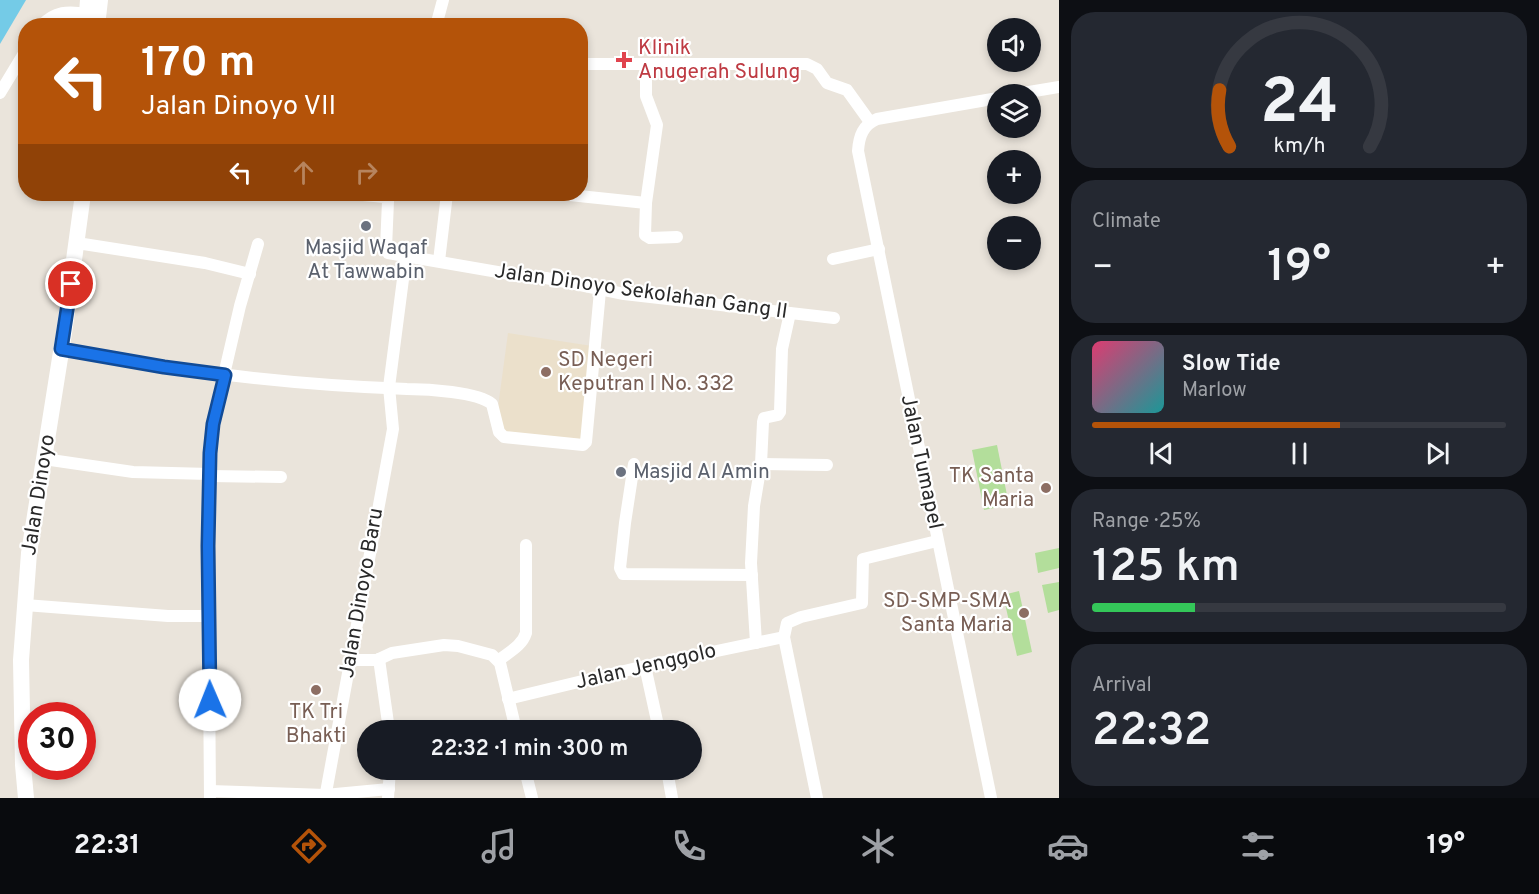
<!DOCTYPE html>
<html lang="en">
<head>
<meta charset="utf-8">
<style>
  :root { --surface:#171b24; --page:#242831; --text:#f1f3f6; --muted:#9ea1a6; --line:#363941; --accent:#b45309 }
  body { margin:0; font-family:Overpass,sans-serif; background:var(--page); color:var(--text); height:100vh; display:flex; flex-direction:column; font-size:22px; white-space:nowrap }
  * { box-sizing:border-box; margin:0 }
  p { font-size:20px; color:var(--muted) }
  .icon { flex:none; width:33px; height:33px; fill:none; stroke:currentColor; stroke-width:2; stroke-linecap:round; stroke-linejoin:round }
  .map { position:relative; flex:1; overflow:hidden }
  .drawer { display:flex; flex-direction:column; gap:12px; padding:12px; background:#0d0f14; width:480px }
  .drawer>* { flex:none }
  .hud { position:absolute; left:18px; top:18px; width:570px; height:183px; border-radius:24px; box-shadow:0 3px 9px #0003; background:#b45309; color:#fff; overflow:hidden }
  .buttons { position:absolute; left:987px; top:18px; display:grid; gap:12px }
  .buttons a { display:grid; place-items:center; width:54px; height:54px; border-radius:50%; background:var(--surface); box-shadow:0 3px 9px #0003; font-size:30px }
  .speed { position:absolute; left:18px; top:702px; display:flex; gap:12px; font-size:30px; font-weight:700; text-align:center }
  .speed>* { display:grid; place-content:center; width:78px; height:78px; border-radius:50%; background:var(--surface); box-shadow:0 3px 9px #0003; line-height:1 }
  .speed .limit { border:9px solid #d22; background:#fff; color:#111 }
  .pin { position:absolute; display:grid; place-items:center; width:51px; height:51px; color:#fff; margin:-26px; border:3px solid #fff; border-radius:50%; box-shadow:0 2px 6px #0007 }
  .me { position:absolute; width:66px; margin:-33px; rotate:359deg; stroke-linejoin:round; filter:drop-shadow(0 0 4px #0008) }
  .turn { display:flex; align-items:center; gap:21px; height:126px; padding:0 24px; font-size:27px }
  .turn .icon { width:78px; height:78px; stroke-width:2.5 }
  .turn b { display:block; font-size:42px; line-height:51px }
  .lanes { display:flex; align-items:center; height:57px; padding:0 24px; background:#0003; justify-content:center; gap:30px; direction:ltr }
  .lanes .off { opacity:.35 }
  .big { font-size:45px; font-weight:600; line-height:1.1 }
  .drawer .widget { flex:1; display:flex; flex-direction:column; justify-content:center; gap:9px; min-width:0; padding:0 21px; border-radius:24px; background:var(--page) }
  .drawer .dial { align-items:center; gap:0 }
  .dial svg { height:156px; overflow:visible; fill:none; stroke:var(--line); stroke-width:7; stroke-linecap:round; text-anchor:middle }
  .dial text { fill:var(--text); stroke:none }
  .song { display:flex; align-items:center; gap:18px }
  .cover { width:72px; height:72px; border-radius:9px; background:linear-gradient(135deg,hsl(340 70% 55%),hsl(180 70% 35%)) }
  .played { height:6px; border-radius:3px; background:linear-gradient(90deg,var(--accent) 60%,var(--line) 60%) }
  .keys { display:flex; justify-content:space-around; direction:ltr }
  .heat { display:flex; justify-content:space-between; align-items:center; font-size:33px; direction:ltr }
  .charge { height:9px; border-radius:4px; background:linear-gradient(90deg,#34c759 25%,var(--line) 0) }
  .trip { position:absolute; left:357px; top:720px; width:345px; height:60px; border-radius:30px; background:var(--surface); box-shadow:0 3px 9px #0003; font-weight:600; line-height:60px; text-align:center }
  .tabs { display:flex; height:96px; justify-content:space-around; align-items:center; background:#090b0e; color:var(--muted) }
  .tabs .icon { width:42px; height:42px }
  .tabs .on { color:var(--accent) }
  .tabs b { font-size:27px; color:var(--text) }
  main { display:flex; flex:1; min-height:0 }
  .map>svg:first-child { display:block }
  .education { fill:#ebe0cb }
  .green { fill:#b3de9b }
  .water { fill:#74cbe7 }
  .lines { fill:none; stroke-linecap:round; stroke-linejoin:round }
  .minor { stroke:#fff; stroke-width:12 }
  .secondary { stroke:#fff; stroke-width:16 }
  .route-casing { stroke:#114b97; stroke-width:15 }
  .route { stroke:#1a73e8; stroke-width:10 }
  .health-dot { fill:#e0444e; stroke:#fff; stroke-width:2 }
  .worship-dot { fill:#6b7280; stroke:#fff; stroke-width:2 }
  .education-dot { fill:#8d6e63; stroke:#fff; stroke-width:2 }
  .labels { text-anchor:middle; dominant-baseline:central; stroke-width:4.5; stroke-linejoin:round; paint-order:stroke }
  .health-label { font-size:21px; fill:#be3a42; stroke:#fff; text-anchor:start }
  .worship-label { font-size:21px; fill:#5b616d; stroke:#fff }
  .street-label { font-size:21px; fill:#292929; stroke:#fff }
  .education-label { font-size:21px; fill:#785e54; stroke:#fff; text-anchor:end }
</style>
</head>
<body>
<main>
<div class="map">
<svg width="1059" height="798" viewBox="0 0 1059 798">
  <rect width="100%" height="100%" fill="#eae4db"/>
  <polygon class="education" points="508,333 592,346 583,444 502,434 498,407"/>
  <g class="green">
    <polygon points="997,445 1009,505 984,510 972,450"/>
    <polygon points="1059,548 1059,568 1038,573 1035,553"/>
    <polygon points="1059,582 1059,610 1048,613 1042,585"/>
    <polygon points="1019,591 1032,652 1017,656 1003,595"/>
  </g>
  <polygon class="water" points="0,0 26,0 0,44"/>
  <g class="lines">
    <g class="minor">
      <path d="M41,26C55,11 68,11 87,14"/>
      <polyline points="436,26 443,0"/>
      <polyline points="580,64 807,64 817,69 827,83 847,90 870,122"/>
      <polyline points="646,65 646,96 657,125 646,203 645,235 650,238 677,237"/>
      <polyline points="0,93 26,50"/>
      <polyline points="1017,94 1059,87"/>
      <polyline points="352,194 385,197 388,201 386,248 388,253 521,276 546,278 624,294 834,318"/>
      <polyline points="560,194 646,203"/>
      <polyline points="77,243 205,263 250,274"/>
      <polyline points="833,259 879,249"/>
      <polyline points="439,261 447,194"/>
      <path d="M61,349C176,371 291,385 407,389C427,389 478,392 492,404L499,432L504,437L583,445L586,442L600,291"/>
      <polyline points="44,459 133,472 210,474"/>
      <polyline points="634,464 625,523 620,568 623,574 752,575"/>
      <polyline points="761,464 827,465"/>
      <polyline points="210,476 281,477"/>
      <polyline points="25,605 168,616 208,616"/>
      <polyline points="756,643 751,563 754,506 761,464 763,422 764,418 778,415 780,412 782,349 790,313"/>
      <polyline points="379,659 389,730"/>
      <polyline points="350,660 377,660 392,653 444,645 458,646 492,655 500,663 516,730"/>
      <path d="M499,660C509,652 522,646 526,633V545"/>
      <polyline points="645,666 659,730"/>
      <polyline points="508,699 645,666 784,637"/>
      <polyline points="525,770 532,798"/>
      <polyline points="667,770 672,798"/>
      <polyline points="210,791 325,795 389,789"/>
      <polyline points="210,798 208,545 210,453 216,409 240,306 258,244"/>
      <polyline points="325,798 393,429 389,387 406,256"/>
      <polyline points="388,798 390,770"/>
      <polyline points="817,798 784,637 787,623 801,617 862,603 863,559 937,541"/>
      <path d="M991,798L858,151C859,136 863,125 877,119L998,98"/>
    </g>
    <g class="secondary">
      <polyline points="86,26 88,0"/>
      <polyline points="97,26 100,0"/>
      <polyline points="26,798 23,765 21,660 29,553 64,333 83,194"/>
    </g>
  </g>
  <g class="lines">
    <g class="route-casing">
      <polyline id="route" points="71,284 61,349 164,367 225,375 213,424 210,453 208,546 210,700"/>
    </g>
    <use href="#route" class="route"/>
  </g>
  <path class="health-dot" d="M621 51h6v6h6v6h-6v6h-6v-6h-6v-6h6z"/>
  <g class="worship-dot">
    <circle cx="366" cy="226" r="6"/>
    <circle cx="621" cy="472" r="6"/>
  </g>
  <g class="education-dot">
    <circle cx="546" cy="372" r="6"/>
    <circle cx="1046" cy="488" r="6"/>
    <circle cx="1024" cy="613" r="6"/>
    <circle cx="316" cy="690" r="6"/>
  </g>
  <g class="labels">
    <g class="health-label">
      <text x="638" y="48">Klinik<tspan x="638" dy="24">Anugerah Sulung</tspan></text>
    </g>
    <g class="worship-label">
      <text x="366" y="248">Masjid Waqaf<tspan x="366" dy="24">At Tawwabin</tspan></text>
      <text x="633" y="472" text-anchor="start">Masjid Al Amin</text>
    </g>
    <g class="street-label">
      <text transform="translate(641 292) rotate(8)">Jalan Dinoyo Sekolahan Gang II</text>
      <text transform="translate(921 462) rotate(78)">Jalan Tumapel</text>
      <text transform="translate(39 495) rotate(-81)">Jalan Dinoyo</text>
      <text transform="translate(362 593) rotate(-80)">Jalan Dinoyo Baru</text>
      <text transform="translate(646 667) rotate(-13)">Jalan Jenggolo</text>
    </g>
    <g class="education-label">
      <text x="558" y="360" text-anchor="start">SD Negeri<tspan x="558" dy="24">Keputran I No. 332</tspan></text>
      <text x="1034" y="476">TK Santa<tspan x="1034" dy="24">Maria</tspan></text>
      <text x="1012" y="601">SD-SMP-SMA<tspan x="1012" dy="24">Santa Maria</tspan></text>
      <text x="316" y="712" text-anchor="middle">TK Tri<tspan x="316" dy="24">Bhakti</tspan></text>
    </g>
  </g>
</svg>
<div class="buttons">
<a><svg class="icon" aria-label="sound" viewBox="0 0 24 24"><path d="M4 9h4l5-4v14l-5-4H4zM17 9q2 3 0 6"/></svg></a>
<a><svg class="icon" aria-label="layers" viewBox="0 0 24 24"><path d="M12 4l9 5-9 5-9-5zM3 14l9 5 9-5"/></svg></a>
<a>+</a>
<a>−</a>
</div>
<div class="speed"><div class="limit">30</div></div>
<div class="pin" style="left:71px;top:284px;background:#d93025"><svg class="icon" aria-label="arrive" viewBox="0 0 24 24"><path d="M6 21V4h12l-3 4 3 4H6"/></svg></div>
<svg class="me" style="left:210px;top:700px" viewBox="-20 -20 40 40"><circle r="19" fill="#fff"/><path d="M0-13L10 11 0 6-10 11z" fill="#1a73e8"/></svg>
<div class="trip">22:32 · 1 min · 300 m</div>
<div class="hud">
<div class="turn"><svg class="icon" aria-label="left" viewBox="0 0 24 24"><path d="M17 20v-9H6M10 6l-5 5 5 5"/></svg><div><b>170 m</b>Jalan Dinoyo VII</div></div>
<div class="lanes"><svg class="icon" aria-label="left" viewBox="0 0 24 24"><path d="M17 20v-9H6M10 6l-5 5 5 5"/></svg><svg class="icon off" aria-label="ahead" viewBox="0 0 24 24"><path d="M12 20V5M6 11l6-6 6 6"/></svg><svg class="icon off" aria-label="right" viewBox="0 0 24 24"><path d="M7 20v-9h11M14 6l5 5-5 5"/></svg></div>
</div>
</div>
<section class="drawer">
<div class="widget dial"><svg viewBox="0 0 100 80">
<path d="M14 69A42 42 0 1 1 86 69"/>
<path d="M14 69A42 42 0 0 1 9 40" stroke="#b45309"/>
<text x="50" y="56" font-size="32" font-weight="700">24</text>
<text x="50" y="72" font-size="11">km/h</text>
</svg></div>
<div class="widget"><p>Climate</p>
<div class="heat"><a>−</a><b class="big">19°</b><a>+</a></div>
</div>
<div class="widget">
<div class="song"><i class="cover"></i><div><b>Slow Tide</b><p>Marlow</p></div></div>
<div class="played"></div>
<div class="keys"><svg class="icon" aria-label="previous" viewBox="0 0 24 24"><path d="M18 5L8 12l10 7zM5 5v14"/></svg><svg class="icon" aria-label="pause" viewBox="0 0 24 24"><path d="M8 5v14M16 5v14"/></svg><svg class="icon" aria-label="next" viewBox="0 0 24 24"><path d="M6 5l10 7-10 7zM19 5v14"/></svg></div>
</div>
<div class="widget"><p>Range · 25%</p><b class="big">125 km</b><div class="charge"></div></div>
<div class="widget"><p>Arrival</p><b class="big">22:32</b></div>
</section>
</main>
<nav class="tabs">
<b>22:31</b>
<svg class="icon on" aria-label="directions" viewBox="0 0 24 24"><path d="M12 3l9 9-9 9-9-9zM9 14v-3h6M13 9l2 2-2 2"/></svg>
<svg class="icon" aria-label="music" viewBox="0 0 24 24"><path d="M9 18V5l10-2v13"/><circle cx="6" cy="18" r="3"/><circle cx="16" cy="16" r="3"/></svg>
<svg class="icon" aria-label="phone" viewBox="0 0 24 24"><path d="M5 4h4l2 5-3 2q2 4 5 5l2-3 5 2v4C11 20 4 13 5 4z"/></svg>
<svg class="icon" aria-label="climate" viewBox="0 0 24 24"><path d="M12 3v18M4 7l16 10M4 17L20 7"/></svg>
<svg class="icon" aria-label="car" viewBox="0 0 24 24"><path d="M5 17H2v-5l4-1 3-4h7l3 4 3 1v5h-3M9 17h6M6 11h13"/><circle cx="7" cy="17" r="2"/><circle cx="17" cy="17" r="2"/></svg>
<svg class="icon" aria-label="filters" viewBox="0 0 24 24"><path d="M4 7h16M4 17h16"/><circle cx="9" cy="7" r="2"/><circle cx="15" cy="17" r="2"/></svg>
<b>19°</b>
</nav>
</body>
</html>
